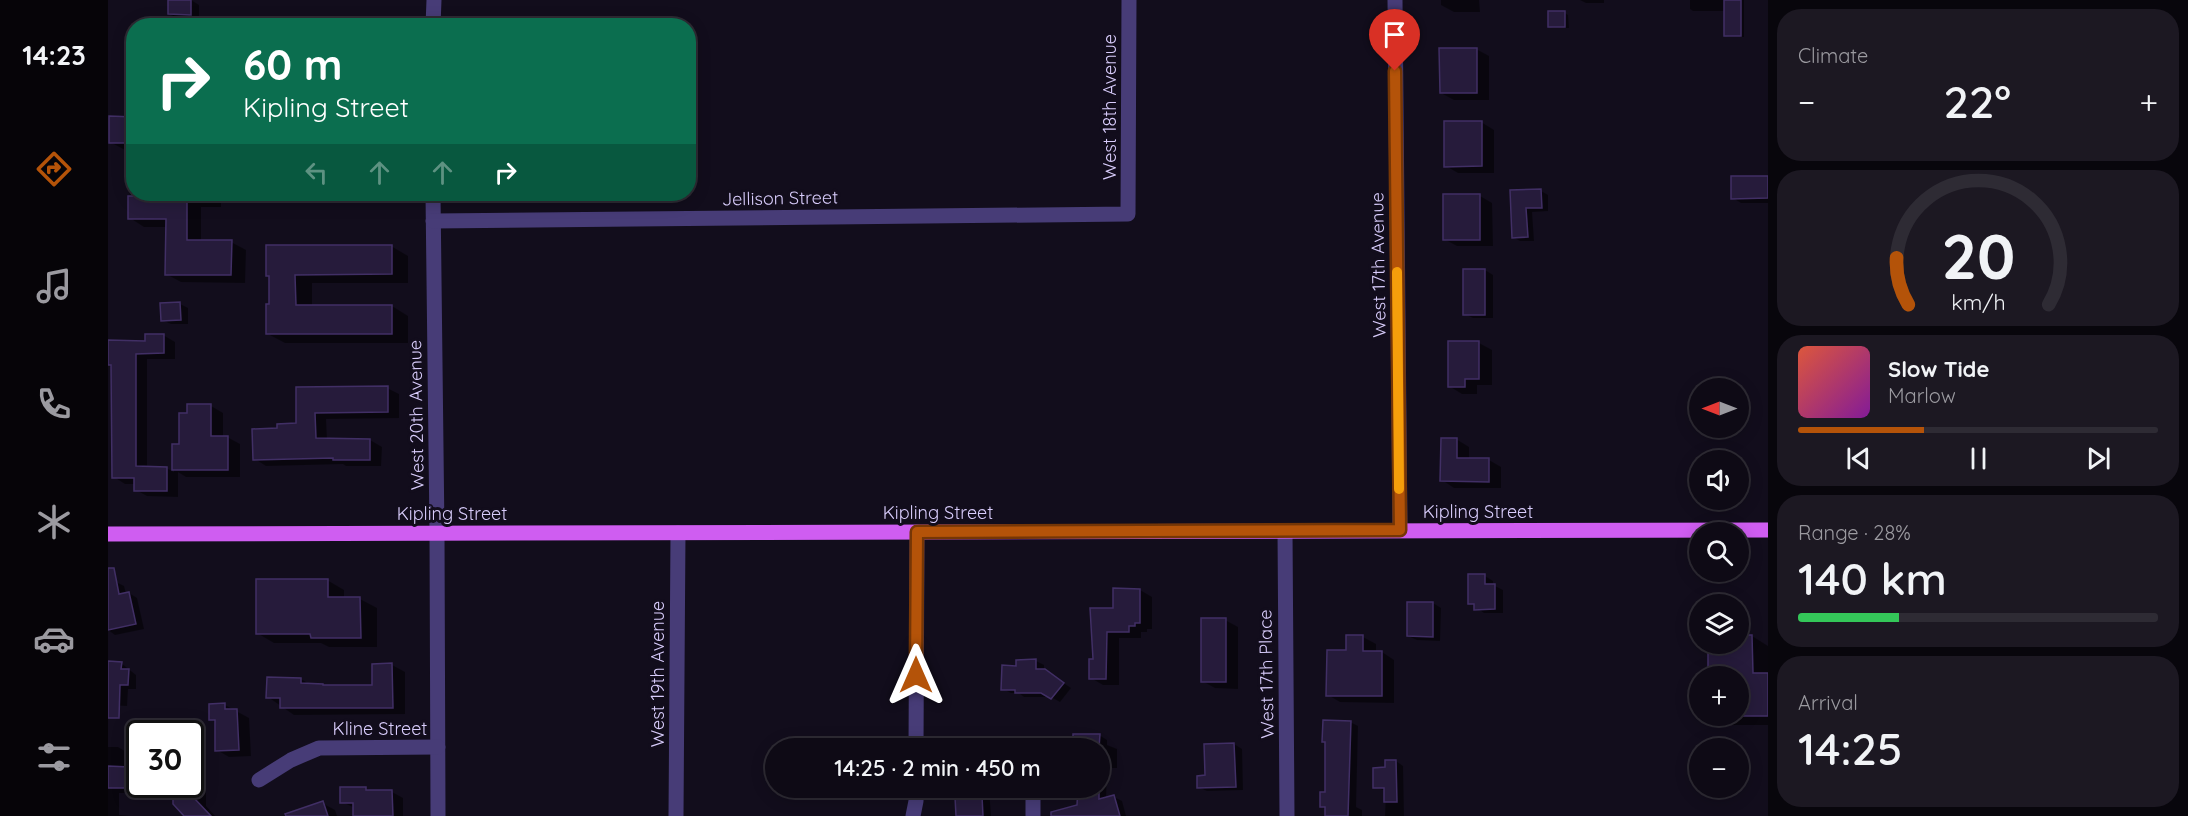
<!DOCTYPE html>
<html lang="en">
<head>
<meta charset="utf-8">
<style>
  :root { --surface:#0e0a15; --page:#1c1822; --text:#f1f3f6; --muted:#9b9aa0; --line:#2e2b34; --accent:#b45309 }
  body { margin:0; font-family:Quicksand,sans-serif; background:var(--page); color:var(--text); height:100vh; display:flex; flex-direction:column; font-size:22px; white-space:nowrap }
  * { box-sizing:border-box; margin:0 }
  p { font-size:20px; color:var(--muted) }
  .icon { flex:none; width:33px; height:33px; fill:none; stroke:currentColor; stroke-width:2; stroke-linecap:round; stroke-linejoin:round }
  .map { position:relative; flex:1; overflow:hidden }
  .details { display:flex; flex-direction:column; gap:9px; padding:9px; background:#08060c; width:420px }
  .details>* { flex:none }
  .top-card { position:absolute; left:18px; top:18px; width:570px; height:183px; border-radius:24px; box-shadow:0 3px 15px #0003,0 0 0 2px var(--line); background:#0b6e4f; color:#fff; overflow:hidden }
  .needle { width:39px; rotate:270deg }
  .fabs { position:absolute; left:1581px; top:378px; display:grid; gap:12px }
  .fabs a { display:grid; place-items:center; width:60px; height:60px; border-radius:50%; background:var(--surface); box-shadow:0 3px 15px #0003,0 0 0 2px var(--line); font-size:30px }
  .speed { position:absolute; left:18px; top:720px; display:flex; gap:12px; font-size:30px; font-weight:700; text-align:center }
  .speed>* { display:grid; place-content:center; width:78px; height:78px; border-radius:50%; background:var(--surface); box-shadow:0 3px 15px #0003,0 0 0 2px var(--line); line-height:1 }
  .speed .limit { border:3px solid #111; border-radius:9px; background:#fff; color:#111 }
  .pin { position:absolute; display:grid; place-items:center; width:51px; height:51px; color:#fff; margin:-62px -26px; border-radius:50% 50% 50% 0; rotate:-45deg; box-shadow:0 0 6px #0007 }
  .pin .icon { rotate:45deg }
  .me { position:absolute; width:66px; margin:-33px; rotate:0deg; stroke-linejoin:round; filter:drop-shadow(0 0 4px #0008) }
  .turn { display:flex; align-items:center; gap:21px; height:126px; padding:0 18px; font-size:27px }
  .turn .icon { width:78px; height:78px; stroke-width:2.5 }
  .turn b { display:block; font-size:42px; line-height:51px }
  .lanes { display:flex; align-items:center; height:57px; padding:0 18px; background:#0003; justify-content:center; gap:30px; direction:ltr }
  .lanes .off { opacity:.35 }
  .big { font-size:45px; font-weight:600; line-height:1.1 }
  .details .tile { flex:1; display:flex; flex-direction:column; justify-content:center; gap:9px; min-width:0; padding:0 21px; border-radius:24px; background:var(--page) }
  .details .dial { align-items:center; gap:0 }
  .dial svg { height:156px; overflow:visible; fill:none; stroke:var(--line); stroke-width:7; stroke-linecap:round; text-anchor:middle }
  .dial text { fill:var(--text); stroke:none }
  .song { display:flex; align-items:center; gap:18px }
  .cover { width:72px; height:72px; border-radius:9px; background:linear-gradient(135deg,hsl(10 70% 55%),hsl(290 70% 35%)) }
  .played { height:6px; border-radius:3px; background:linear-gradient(90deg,var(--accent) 35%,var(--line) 35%) }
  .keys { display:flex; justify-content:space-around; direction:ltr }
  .heat { display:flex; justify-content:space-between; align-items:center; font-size:33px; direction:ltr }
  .charge { height:9px; border-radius:4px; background:linear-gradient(90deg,#34c759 28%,var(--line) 0) }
  .trip { position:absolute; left:657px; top:738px; width:345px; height:60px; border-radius:30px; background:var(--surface); box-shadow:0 3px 15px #0003,0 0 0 2px var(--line); font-weight:600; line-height:60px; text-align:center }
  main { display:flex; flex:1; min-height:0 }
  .tabs { display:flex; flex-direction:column; width:108px; justify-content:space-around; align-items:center; background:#060408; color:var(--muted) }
  .tabs .icon { width:42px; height:42px }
  .tabs .current { color:var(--accent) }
  .tabs b { font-size:27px; color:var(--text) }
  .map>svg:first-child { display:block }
  .shadow { fill:#0007 }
  .building { fill:#261b3b; stroke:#412f65; stroke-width:1.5 }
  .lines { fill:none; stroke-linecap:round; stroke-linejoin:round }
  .minor { stroke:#473c77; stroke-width:15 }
  .major { stroke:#cf5df1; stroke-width:15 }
  .route-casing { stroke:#753606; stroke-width:15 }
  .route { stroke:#b45309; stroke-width:10 }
  .slow { stroke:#f59e0b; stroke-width:10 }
  .labels { text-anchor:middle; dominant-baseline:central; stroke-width:6; stroke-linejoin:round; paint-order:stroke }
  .street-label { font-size:18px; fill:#d8ccfb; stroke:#120d1c }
</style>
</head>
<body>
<main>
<nav class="tabs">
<b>14:23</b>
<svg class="icon current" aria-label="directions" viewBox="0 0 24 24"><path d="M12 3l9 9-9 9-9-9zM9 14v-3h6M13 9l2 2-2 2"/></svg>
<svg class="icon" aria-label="music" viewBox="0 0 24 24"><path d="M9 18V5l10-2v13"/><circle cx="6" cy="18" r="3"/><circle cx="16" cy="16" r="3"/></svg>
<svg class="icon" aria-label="phone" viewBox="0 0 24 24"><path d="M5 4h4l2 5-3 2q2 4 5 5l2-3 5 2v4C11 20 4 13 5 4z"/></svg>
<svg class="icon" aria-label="climate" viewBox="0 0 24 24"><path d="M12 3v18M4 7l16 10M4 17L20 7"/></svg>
<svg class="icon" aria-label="car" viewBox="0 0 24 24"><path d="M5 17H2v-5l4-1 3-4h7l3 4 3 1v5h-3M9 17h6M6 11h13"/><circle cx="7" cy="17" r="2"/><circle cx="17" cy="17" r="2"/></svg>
<svg class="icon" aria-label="filters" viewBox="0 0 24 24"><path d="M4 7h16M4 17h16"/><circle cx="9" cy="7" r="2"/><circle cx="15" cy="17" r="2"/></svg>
</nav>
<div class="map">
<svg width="1660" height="816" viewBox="0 0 1660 816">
  <rect width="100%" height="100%" fill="#120d1c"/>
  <g class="shadow">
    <polygon points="61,0 83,0 91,5 91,18 69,18 61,14"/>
    <polygon points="1333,0 1371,0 1372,12 1346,12 1333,5"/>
    <polygon points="1472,0 1496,0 1496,3 1478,3"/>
    <polygon points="1582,0 1636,0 1636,37 1621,37 1617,35 1617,11 1585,11 1582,9"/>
    <polygon points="1457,13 1460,15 1461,28 1445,28 1441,26"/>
    <polygon points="195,24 212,24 215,26 195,26"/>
    <polygon points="1368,49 1381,56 1381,100 1346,100 1333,93"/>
    <polygon points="26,118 26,194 113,194 113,207 93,207 93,241 123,242 138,250 137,283 73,282 58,274 59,227 36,227 22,218 21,150 17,150 2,142"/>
    <polygon points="1373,122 1386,130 1386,173 1350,173 1338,166"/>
    <polygon points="1660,177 1660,203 1633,203 1625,198"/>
    <polygon points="1404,191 1433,191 1440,195 1440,211 1424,212 1426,241 1412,241 1405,237"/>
    <polygon points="170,194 203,194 203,197 176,197"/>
    <polygon points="1372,196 1384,203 1385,246 1349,246 1336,239"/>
    <polygon points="283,246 300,256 300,283 204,283 204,307 284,306 300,316 300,343 177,343 160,334 163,306 162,277"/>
    <polygon points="1377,270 1385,275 1385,318 1365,318 1357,314"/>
    <polygon points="72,304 80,308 80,324 63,324 54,320"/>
    <polygon points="55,335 67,342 67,359 39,359 39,468 58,468 66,472 66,446 72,446 103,406 115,413 115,437 119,437 132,444 132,477 78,477 70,472 70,497 39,496 28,490 28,484 17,484 6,477 4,368 0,365 0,342 39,342"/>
    <polygon points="1341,343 1371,343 1384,350 1384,385 1369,385 1369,394 1354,394 1341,386"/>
    <polygon points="279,388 291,394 291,418 218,419 219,440 262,440 274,447 273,466 238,466 235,464 158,466 147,459 171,430 190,425 189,389"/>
    <polygon points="1348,439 1361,447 1361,460 1381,460 1393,467 1393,488 1346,488 1334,480"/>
    <polygon points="1377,576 1385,581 1385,585 1395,590 1395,613 1376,613 1362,603"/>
    <polygon points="219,580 236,590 236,599 252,599 269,608 269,647 221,647 213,643 166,643 149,633"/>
    <polygon points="8,582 16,586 18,594 21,593 29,598 36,629 7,635 0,630 0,583"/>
    <polygon points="1032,590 1044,597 1044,629 1039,629 1039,632 1033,632 1033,638 1011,638 1011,685 995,685 983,678 986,661 1006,609"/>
    <polygon points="1325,603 1333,608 1332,641 1309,640 1300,636"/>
    <polygon points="1117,620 1130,627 1130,689 1107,688 1094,681"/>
    <polygon points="1630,633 1637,636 1644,636 1660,646 1660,725 1619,725 1602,716 1630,716 1630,676 1602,676 1601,644 1630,644"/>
    <polygon points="1255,637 1268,644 1268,652 1274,652 1286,660 1286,703 1232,702 1220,695 1239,652"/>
    <polygon points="928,661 936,665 936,670 963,688 952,702 943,697 916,697 911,693 903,693 895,689"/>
    <polygon points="0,663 13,663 28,675 28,689 20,689 19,706 0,705"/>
    <polygon points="265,665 284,665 297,672 297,714 186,715 160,697 193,679 203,685 265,686"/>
    <polygon points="103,705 117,705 141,718 143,756 121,757 109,750 108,723 103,719"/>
    <polygon points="1242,722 1250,726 1248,807 1254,810 1254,816 1217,816 1217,809 1213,806 1218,793 1219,743 1216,742"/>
    <polygon points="967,735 991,735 999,740 999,745 1009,749 1009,768 999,768 998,799 1006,797 1014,801 1018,816 961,816 970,806 971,788 992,788 992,748 966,748"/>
    <polygon points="845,739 865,739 873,744 873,748 845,748"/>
    <polygon points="1126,744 1134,749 1135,790 1099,791 1090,787"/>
    <polygon points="0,747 10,747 20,753 20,768 31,774 31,793 11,793 11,815 22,816 0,816"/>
    <polygon points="82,751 94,757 94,787 98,790 98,806 107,816 78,816 82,784"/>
    <polygon points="1288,761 1295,766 1296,816 1277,816 1278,791 1267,787 1278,769"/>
    <polygon points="258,788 264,792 284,792 295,798 295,816 247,816 247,808 234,802"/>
    <polygon points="848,788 881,788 883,816 849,816"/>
    <polygon points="214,803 227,810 229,816 178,816"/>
  </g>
  <g class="building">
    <polygon points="60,0 83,0 83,15 60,14"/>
    <rect x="1616" y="0" width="17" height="36"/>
    <rect x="1440" y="11" width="17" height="16"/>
    <polygon points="1331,48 1369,48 1369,93 1332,93"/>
    <polygon points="1,116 26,117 26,143 1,143"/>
    <polygon points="1336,121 1374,121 1374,166 1336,167"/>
    <polygon points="1623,176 1660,176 1660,198 1623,199"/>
    <polygon points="1433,189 1434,208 1418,208 1420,237 1404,238 1402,190"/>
    <rect x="1335" y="194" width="37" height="46"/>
    <polygon points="20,196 79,196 79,240 124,240 123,275 57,275 58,219 20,219"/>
    <polygon points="158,245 284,245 284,274 187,275 188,305 284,305 284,334 158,334 158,304 161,304 161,276 158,276"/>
    <rect x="1355" y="269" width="22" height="46"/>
    <polygon points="72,302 73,320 53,321 52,303"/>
    <polygon points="37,334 56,334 56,353 28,354 28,466 59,467 59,491 26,491 26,478 4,478 3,365 0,365 0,340 37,341"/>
    <polygon points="1340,341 1371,341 1371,379 1357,379 1357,387 1340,387"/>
    <polygon points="280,386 280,412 207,413 208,438 262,439 262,460 225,460 225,458 145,460 144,429 169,428 169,424 188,423 188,387"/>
    <polygon points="79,404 103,404 103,436 120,436 120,470 64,470 64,444 71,444 71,413 79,413"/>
    <polygon points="1333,438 1349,438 1349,458 1381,458 1381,482 1332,481"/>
    <polygon points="0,568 6,568 11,594 21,592 28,624 0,630"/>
    <polygon points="1360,574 1377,574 1377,584 1387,584 1387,609 1366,610 1366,604 1360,604"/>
    <polygon points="148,579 220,579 220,597 252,597 253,638 203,638 202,634 148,634"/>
    <polygon points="1005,588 1032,589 1032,623 1027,623 1027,626 1021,626 1021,632 999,632 998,679 981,679 981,659 985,659 982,608 1005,608"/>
    <polygon points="1299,602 1325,602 1325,637 1299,636"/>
    <rect x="1093" y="618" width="25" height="64"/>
    <polygon points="1238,635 1255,635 1255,651 1274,651 1274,696 1218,696 1219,650 1238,650"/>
    <polygon points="1630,635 1644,635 1645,673 1660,673 1660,716 1630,716 1630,676 1600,676 1600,644 1630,644"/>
    <polygon points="928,659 928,669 937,669 956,683 943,699 933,693 907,693 907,690 893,690 894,665 908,666 908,660"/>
    <polygon points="0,661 14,662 13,669 21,669 20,685 12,685 11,718 0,718"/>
    <polygon points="284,663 285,708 172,708 172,698 158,698 159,677 193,678 193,683 215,684 215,685 264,685 264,664"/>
    <polygon points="117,703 117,709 129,709 131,750 107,751 107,720 101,720 101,704"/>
    <polygon points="1215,720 1243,721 1240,816 1217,816 1217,807 1212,807 1212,792 1217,792 1217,742 1214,742"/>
    <polygon points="965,734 992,734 991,748 965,748"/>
    <polygon points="1126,743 1128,787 1089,788 1089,776 1097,775 1096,744"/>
    <polygon points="1277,760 1288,760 1289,802 1276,802 1276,788 1265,788 1265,768 1277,767"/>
    <polygon points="0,766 21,767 21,788 0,788"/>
    <polygon points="65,784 87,784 86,798 103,816 76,816 65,804"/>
    <polygon points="232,787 258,787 258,790 284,790 285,816 245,816 245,803 232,803"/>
    <polygon points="970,788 991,788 991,799 1006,795 1012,816 943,816 943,812 969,805"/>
    <polygon points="874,796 875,816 848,816 847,797"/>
    <polygon points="215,801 220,816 178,816 177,814"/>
  </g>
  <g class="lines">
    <g class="minor">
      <polyline points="1287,0 1292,530"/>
      <polyline points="325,26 326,0"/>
      <polyline points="325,194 329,533 330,816"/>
      <polyline points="325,221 1020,214 1021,0"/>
      <polyline points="1177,531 1179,816"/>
      <polyline points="808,748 809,532"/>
      <polyline points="151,780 183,760 211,748 330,747"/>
      <polyline points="925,788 925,816"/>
      <polyline points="568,816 570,533"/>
      <polyline points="805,816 808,801 808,788"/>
    </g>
    <polyline class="major" points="0,534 1660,530"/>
  </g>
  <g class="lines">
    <g class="route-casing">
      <polyline id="route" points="808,675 809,532 1292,530 1287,71"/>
    </g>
    <use href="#route" class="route"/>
    <polyline class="slow" points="1289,272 1291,489"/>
  </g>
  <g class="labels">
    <g class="street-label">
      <text transform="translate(1001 107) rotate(-90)">West 18th Avenue</text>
      <text transform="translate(672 198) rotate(-1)">Jellison Street</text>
      <text transform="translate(1270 265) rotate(-91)">West 17th Avenue</text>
      <text transform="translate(308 415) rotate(-91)">West 20th Avenue</text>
      <text x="1370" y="511">Kipling Street</text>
      <text x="830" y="512">Kipling Street</text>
      <text x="344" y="513">Kipling Street</text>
      <text transform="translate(549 674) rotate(-90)">West 19th Avenue</text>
      <text transform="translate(1158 674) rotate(-91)">West 17th Place</text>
      <text x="272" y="728">Kline Street</text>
    </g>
  </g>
</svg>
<div class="fabs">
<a><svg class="needle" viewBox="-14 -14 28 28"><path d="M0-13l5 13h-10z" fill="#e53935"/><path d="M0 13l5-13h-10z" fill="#9b9aa0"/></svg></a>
<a><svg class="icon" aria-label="sound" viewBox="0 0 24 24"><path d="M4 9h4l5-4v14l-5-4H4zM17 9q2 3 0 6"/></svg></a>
<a><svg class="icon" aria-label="search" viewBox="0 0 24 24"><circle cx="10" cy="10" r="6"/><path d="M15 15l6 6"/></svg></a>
<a><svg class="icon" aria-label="layers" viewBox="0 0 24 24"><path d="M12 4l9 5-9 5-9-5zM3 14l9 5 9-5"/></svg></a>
<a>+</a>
<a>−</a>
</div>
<div class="speed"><div class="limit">30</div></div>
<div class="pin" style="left:1287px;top:71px;background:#d93025"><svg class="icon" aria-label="arrive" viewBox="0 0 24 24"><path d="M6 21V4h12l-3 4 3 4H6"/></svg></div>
<svg class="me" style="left:808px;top:675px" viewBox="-20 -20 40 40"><path d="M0-17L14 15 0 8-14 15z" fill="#b45309" stroke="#fff" stroke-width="4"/></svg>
<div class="trip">14:25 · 2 min · 450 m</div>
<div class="top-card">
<div class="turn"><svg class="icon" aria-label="right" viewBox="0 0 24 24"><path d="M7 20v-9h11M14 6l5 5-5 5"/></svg><div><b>60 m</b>Kipling Street</div></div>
<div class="lanes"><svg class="icon off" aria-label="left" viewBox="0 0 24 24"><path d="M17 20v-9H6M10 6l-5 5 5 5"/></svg><svg class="icon off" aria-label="ahead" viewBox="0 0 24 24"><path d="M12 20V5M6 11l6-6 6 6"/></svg><svg class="icon off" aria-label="ahead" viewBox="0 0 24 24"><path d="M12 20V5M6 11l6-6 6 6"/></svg><svg class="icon" aria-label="right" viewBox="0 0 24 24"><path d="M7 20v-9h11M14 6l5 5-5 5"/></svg></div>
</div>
</div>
<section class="details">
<div class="tile"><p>Climate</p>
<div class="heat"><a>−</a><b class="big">22°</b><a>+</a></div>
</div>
<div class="tile dial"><svg viewBox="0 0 100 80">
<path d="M14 69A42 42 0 1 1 86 69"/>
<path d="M14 69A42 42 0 0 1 8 45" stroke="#b45309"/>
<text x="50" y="56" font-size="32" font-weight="700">20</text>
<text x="50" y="72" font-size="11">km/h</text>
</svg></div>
<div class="tile">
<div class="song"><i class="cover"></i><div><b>Slow Tide</b><p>Marlow</p></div></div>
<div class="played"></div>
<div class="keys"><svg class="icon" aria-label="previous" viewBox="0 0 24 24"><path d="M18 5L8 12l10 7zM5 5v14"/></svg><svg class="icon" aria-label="pause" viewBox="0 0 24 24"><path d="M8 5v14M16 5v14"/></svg><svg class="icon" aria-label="next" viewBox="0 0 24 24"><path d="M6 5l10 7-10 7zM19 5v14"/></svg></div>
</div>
<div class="tile"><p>Range · 28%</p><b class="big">140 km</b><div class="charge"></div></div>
<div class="tile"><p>Arrival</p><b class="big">14:25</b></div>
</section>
</main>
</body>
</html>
